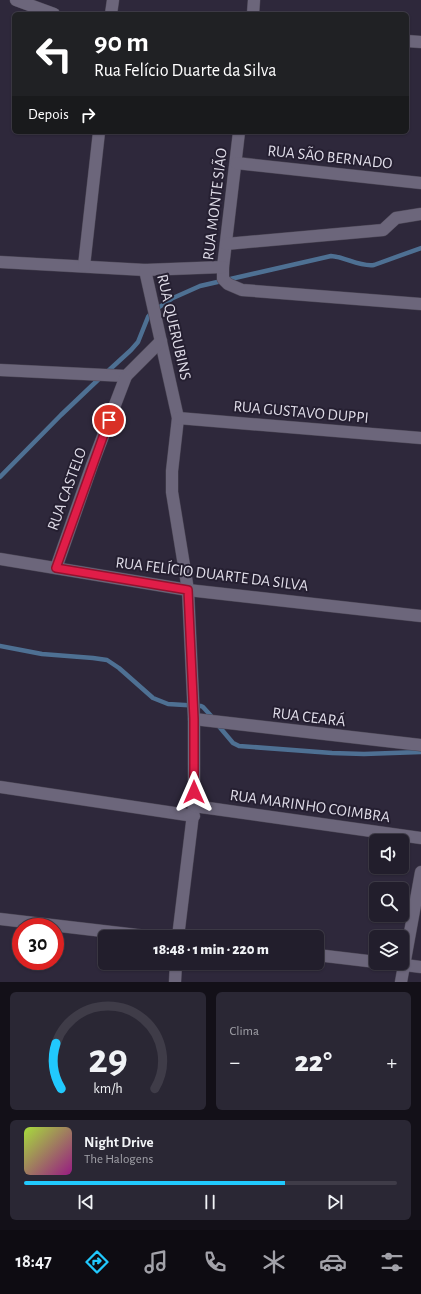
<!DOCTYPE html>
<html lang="pt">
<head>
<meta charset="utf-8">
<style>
  :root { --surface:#221e2c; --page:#2a2734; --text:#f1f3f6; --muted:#a2a2a9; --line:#3f3c48; --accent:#21c9fd }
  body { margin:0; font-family:"Alegreya Sans",sans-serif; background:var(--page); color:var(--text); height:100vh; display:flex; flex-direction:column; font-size:15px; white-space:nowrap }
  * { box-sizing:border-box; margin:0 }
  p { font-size:13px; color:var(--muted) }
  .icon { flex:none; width:22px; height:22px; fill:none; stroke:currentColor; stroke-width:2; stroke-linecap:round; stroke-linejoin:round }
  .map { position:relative; height:982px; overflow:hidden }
  .side { display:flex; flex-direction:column; gap:10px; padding:10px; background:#131018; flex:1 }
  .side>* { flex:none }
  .hud { position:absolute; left:12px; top:12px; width:397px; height:122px; border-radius:6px; box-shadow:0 1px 3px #0004,0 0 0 1px var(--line); background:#202124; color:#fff; overflow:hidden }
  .buttons { position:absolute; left:369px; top:834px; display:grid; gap:8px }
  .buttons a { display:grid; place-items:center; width:40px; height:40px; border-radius:6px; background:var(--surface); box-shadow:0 1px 3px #0004,0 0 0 1px var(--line); font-size:20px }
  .speed { position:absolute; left:12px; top:918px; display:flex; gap:8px; font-size:20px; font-weight:700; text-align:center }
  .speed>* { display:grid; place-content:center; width:52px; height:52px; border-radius:50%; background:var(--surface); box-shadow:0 1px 3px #0004,0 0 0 1px var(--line); line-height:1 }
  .speed .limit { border:6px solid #d22; background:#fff; color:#111 }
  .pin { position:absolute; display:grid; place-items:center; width:34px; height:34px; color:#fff; margin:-17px; border:2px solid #fff; border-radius:50%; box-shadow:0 1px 4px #0007 }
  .me { position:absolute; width:44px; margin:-22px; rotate:0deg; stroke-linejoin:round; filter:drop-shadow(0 0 3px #0008) }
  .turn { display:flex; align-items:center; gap:14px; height:84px; padding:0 16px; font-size:18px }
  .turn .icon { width:52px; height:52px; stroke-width:2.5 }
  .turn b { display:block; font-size:28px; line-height:34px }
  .then { display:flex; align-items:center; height:38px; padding:0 16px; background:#0003; gap:8px; font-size:15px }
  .big { font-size:30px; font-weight:800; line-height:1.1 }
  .side .card { flex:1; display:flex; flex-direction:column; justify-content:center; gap:6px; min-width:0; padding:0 14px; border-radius:6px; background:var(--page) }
  .side .dial { align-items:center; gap:0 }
  .dial svg { height:104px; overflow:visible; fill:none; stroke:var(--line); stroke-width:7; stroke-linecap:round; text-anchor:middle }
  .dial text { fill:var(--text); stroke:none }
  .song { display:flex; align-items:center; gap:12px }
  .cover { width:48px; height:48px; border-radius:6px; background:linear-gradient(135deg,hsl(80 70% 55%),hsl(310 70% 35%)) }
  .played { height:4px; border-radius:2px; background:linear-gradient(90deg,var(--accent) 70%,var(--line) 70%) }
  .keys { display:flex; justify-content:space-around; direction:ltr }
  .heat { display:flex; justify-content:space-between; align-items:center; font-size:22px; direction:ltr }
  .side .tiles { flex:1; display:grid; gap:10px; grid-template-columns:1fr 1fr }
  .card:last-child { grid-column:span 2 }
  .trip { position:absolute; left:98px; top:930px; width:226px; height:40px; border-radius:6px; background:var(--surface); box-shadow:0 1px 3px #0004,0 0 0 1px var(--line); font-weight:800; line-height:40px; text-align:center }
  .tabs { display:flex; height:64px; justify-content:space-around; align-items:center; background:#0e0c12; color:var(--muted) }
  .tabs .icon { width:28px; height:28px }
  .tabs .current { color:var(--accent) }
  .tabs b { font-size:18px; color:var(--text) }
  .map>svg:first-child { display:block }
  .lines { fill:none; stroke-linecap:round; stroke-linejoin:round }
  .stream { stroke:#4e7093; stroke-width:4.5 }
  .minor-casing { stroke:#4b4655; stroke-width:13 }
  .minor { stroke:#6c667b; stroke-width:12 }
  .route-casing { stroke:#92132f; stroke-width:10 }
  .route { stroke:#e11d48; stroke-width:7 }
  .labels { text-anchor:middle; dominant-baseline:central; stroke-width:4; stroke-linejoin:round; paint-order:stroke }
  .street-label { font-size:16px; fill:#dfdce8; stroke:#251f31 }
</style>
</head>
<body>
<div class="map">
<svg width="421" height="982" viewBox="0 0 421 982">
  <rect width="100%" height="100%" fill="#2e283b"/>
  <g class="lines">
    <g class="stream">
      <path d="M107,372L131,350L138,342L148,317L152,312L173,298L200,286L331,256C346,257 359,267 374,265L421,248"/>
      <polyline points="0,477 61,415 101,377"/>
      <polyline points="0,646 42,654 93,658 107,660 119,668 153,698 168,704 201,706 203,707 213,718"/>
      <polyline points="217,724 233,743 239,746 332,753 364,754 421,752"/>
    </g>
    <g class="minor-casing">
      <g id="minor">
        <polyline points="16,0 54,14"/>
        <polyline points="111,14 113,0"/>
        <polyline points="253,14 254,0"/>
        <polyline points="407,41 421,42"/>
        <polyline points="239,132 223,267 223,279 228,284 242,290 421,304"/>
        <polyline points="236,163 421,183"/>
        <polyline points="226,244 383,230 396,218 421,214"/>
        <polyline points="0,262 145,270 223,267"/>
        <polyline points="84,266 99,132"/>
        <polyline points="145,270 178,418 172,471 172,492 188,590 194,719 194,806 178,937"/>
        <polyline points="0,370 126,376 161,341"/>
        <polyline points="178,418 421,438"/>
        <polyline points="0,559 188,590 421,616"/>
        <polyline points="56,568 92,465 126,376"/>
        <polyline points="194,719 421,745"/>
        <polyline points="0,787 194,816"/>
        <polyline points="194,806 421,838"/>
        <polyline points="0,919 154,937"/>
        <polyline points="317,955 376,962"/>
        <polyline points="389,963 421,967"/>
        <polyline points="175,982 176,963"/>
        <polyline points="401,982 421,872"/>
      </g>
    </g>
    <use href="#minor" class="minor"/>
  </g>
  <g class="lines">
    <g class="route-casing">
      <polyline id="route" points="109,420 56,568 188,590 194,719 194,792"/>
    </g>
    <use href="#route" class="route"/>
  </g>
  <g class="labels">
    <g class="street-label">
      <text transform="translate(330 157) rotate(6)">RUA SÃO BERNADO</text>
      <text transform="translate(215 204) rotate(-83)">RUA MONTE SIÃO</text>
      <text transform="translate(174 327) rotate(77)">RUA QUERUBINS</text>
      <text transform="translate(301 412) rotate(5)">RUA GUSTAVO DUPPI</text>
      <text transform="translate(67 489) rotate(-70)">RUA CASTELO</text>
      <text transform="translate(212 574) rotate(7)">RUA FELÍCIO DUARTE DA SILVA</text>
      <text transform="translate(309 717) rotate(7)">RUA CEARÁ</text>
      <text transform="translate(310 806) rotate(8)">RUA MARINHO COIMBRA</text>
    </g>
  </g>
</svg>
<div class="buttons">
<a><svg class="icon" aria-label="sound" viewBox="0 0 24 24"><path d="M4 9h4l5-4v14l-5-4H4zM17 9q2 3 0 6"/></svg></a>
<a><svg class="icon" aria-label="search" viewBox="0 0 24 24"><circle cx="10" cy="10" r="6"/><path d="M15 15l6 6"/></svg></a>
<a><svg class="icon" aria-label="layers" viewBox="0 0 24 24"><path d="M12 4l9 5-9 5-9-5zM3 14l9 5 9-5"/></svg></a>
</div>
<div class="speed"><div class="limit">30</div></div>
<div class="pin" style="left:109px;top:420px;background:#d93025"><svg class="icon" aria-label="arrive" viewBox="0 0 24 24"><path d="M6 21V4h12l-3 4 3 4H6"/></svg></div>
<svg class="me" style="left:194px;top:792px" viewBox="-20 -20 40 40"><path d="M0-17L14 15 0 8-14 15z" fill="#e11d48" stroke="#fff" stroke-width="4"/></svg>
<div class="trip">18:48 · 1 min · 220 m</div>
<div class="hud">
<div class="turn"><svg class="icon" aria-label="left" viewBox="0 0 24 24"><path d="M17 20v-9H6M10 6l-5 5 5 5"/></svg><div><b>90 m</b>Rua Felício Duarte da Silva</div></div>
<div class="then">Depois<svg class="icon" aria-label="right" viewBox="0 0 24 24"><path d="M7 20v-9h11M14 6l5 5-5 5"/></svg></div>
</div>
</div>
<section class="side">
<div class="tiles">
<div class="card dial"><svg viewBox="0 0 100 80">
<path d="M14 69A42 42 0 1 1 86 69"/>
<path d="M14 69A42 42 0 0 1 10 34" stroke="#21c9fd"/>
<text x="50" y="56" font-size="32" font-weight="700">29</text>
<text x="50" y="72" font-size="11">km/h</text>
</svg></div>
<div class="card"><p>Clima</p>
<div class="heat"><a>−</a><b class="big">22°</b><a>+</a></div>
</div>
<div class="card">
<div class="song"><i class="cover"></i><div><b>Night Drive</b><p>The Halogens</p></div></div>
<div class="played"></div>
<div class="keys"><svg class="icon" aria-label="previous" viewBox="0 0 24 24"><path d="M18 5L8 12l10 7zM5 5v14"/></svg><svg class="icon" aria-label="pause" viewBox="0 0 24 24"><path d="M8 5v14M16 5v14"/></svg><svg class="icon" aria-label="next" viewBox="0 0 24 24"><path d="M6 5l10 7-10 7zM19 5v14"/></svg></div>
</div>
</div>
</section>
<nav class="tabs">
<b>18:47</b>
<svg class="icon current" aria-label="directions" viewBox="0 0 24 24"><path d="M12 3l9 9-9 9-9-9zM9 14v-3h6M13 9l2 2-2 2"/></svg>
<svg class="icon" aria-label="music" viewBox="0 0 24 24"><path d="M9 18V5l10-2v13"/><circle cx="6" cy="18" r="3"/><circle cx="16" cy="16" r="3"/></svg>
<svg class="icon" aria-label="phone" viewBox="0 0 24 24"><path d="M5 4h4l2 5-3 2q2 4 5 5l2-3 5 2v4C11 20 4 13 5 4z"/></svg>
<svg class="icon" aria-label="climate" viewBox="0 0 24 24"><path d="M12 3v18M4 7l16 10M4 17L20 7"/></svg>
<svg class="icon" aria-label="car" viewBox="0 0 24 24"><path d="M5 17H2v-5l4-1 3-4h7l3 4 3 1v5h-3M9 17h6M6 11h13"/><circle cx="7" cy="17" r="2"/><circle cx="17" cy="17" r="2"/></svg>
<svg class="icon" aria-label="filters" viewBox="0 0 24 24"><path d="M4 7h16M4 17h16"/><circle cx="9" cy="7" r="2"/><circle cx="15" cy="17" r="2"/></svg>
</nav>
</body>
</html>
